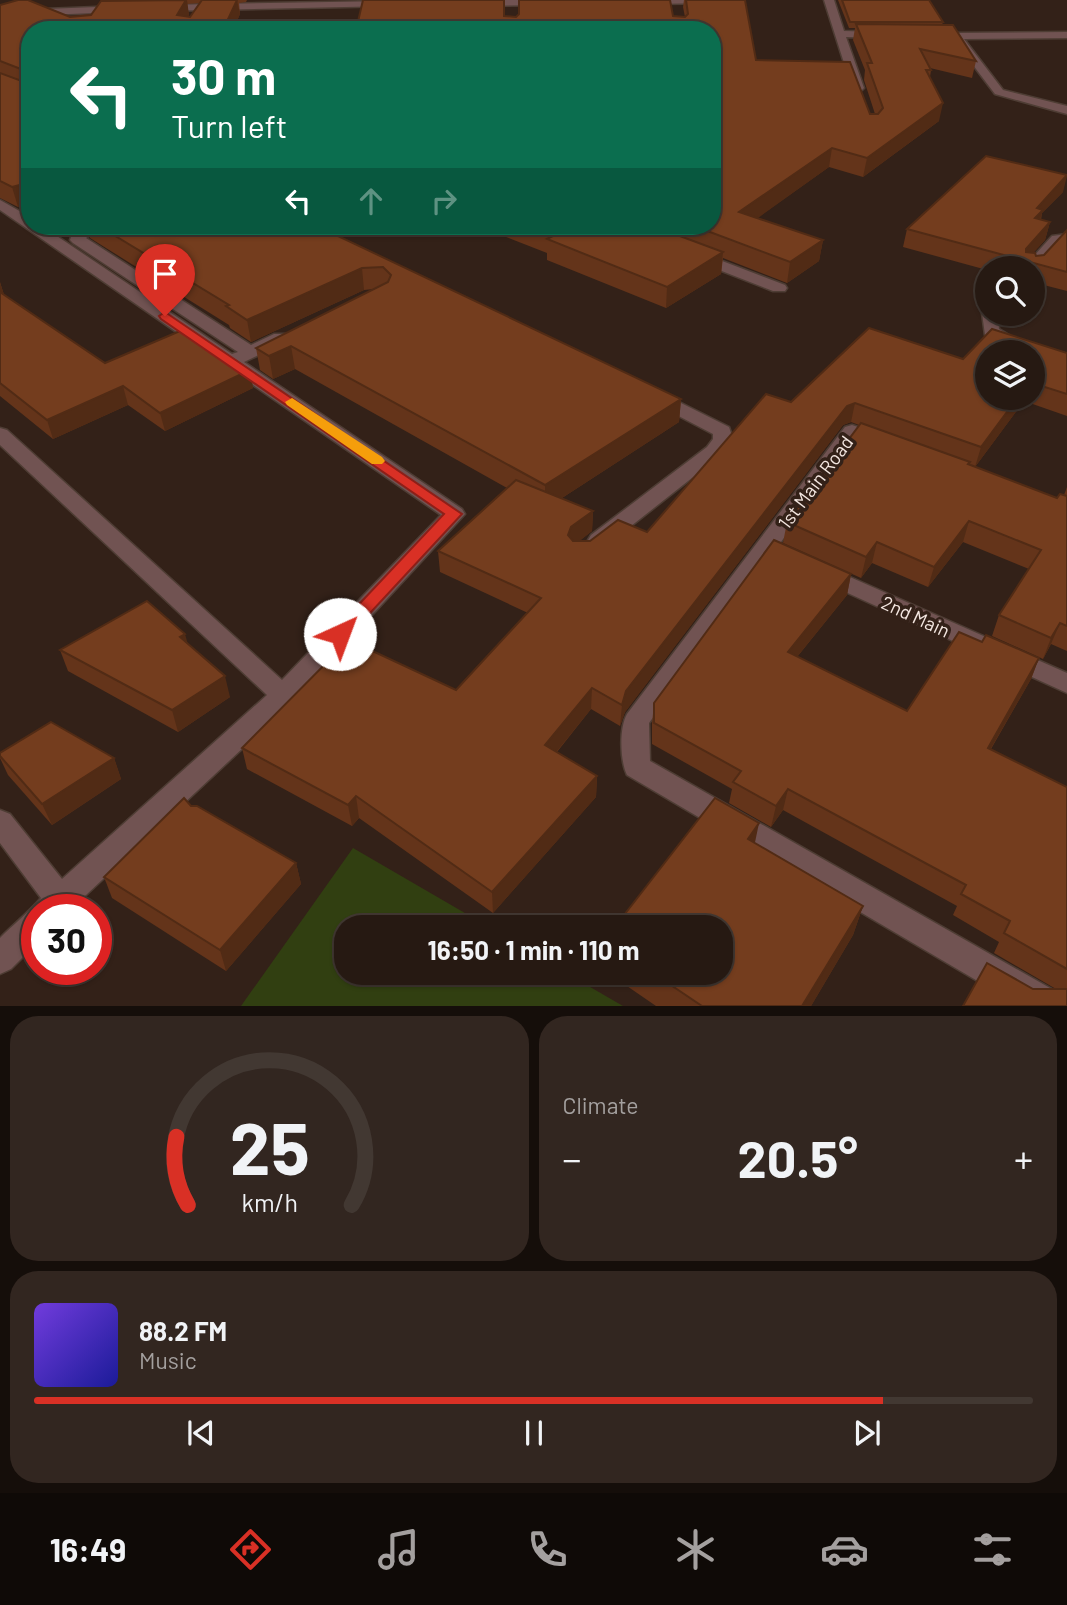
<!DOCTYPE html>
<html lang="en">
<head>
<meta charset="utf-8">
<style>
  :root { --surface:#261912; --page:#322620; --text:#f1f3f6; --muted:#a4a09f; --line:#423832; --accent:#d93025 }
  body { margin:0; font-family:Barlow,sans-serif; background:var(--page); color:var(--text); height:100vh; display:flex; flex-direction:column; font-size:26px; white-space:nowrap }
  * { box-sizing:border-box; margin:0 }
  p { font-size:23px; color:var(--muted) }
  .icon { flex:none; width:38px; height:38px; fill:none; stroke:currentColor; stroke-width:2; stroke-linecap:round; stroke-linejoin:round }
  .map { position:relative; height:1006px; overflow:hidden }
  .panel { display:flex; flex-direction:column; gap:10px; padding:10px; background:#150e0a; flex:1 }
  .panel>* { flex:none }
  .guide { position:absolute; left:21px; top:21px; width:700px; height:214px; border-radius:28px; box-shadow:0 2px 5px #0004,0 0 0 2px var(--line); background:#0b6e4f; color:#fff; overflow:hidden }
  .buttons { position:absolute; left:975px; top:256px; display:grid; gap:14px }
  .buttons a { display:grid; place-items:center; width:70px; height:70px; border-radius:50%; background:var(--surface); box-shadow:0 2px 5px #0004,0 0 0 2px var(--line); font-size:35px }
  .speed { position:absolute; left:21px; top:894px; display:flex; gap:14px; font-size:35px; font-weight:700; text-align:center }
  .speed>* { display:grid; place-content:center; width:91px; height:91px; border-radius:50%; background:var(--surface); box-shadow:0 2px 5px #0004,0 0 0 2px var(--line); line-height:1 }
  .speed .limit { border:10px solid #d22; background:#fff; color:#111 }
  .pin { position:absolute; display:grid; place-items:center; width:60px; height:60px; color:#fff; margin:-72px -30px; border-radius:50% 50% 50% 0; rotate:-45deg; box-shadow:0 0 7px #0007 }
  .pin .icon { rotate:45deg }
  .me { position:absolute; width:77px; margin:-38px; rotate:43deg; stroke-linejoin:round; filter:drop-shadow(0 0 5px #0008) }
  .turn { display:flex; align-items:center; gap:24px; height:147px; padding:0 35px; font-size:32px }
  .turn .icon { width:91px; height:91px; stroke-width:2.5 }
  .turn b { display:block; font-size:49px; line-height:60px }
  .lanes { display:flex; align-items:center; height:66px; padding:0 35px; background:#0003; justify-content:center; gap:35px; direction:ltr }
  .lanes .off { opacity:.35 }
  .big { font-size:52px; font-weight:700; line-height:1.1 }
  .panel .card { flex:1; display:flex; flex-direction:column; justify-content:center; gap:10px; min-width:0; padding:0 24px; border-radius:28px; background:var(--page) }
  .panel .dial { align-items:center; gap:0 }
  .dial svg { height:182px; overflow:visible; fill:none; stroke:var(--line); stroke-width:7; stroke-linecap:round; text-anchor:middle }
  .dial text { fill:var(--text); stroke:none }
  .song { display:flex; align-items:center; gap:21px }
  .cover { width:84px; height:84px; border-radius:10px; background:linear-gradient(135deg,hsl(260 70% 55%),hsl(240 70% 35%)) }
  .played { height:7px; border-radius:4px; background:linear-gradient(90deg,var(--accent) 85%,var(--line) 85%) }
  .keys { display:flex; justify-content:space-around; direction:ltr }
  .heat { display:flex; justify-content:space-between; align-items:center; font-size:38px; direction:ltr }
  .panel .tiles { flex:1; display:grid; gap:10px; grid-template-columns:1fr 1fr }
  .card:last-child { grid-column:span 2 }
  .trip { position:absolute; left:334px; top:915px; width:399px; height:70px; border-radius:28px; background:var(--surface); box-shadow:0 2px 5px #0004,0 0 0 2px var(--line); font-weight:700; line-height:70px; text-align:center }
  .menu { display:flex; height:112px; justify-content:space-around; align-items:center; background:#0f0a07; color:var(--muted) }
  .menu .icon { width:49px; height:49px }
  .menu .on { color:var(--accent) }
  .menu b { font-size:32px; color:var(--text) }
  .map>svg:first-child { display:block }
  .green { fill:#313f11 }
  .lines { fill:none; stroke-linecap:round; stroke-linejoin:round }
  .street-casing { stroke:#4e3d34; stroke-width:3 }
  .street { fill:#715352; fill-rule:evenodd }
  .wall { fill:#64341a; fill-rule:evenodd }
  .shaded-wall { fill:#512b15 }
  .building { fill:#743d1e; stroke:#512b15; stroke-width:2 }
  .route { fill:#d93025; stroke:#8d1f18; stroke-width:2 }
  .slow { fill:#f59e0b }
  .labels { text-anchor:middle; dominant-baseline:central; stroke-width:7; stroke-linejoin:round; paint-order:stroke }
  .street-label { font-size:19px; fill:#f4e7e1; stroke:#332118 }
</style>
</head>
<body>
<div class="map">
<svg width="1067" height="1007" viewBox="0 0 1067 1007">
  <rect width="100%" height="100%" fill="#332118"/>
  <polygon class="green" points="353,848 489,927 346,928 346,973 566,973 623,1006 241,1006"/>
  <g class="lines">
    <g class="street-casing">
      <g id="street">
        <polygon points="549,0 549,4 546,5 476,6 471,3 476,0"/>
        <polygon points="640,0 731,0 726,3 644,4"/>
        <polygon points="824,0 834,0 844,31 882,32 887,35 882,38 846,37 864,88 862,90 852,88"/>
        <polygon points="388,1 391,2 391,6 161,11 156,8 161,5"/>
        <polygon points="30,2 45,9 122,6 127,9 122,12 43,15 27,7 27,3"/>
        <polygon points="1067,32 1067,38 964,39 1003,90 1067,106 1067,114 995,94 951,36 956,33"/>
        <path d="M0,200L30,217V226H42L232,354L238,352L73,243L70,240L73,231L83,226H101L86,238L251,345L274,334H286L289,338L286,342L244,362L462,509L465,514L292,702L70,910H37V943L11,969L0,974V938C14,924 29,912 41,898L0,843V810L10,814L62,879L267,695L0,445V428L7,430L282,680L441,515L0,210Z"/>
        <polygon points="1067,234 1067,244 1061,244 1037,271 1032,272 1032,268 1023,268 1052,236"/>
        <polygon points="696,251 785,285 787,288 785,291 773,291 691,259 688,256"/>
        <path d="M984,309H987V313H998L999,329L1012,337L1067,354V365L1032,355V352C1014,352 1000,345 985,335L982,313Z"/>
        <polygon points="655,390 729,427 733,439 721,455 607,545 591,545 588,540 591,535 707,447 713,439 713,434 648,400 646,396 648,392"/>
        <path d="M852,425L888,437L891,441L881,447L856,439L649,723L650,761L1064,996L1067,1007H1022L627,775C620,761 619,728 627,714L845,427Z"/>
        <polygon points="825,566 1067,673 1067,693 817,579 814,574 817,569"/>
      </g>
    </g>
    <use href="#street" class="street"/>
  </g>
  <g class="wall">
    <path d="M112,0H247L246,2L239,3L240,14L233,30H30V204L18,207L0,198V5L70,17L91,15L112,1ZM200,3L190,17L188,16L189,15L187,4Z"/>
    <polygon points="684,0 686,0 756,60 870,114 875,114 864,80 865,70 853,40 855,28 849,28 838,0 929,0 943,22 942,25 976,61 972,78 930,68 931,70 930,77 939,121 863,177 829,167 757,218 823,240 819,261 787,283 723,258 721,274 666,308 547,260 547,253 478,226 712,226 504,16 685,17 683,7"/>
    <polygon points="1063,192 1042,213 1041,220 1050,222 1045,240 1033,253 1036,256 1044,255 1067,230 1067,291 1032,282 1032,268 987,268 987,270 903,247 907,229"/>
    <path d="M87,226H317L681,399L679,422L562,498L593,511L592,531L579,541H590L618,520L647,532L766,394L791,402L869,328L963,359L992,329L1067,353V416L1024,401L975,467L969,465L1057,498L1060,494L1064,495L1067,487V651L1051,644L1043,659L992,636L999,615L1029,569L963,542L928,587L872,563L861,578L783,543L787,522L859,425L851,422L843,425L625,712L620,726L591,709L557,752L597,776L596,797L493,913L359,818L352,826L247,769L242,748L349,640L456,690L528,613L440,572L438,551L507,488L295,369L273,379L260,370L256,348L374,289L364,290L251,342L230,328L229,325L90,238ZM987,352H1032V397H987Z"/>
    <polygon points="0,282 4,295 105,363 250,370 253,388 165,431 128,405 53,439 0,396"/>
    <polygon points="851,574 847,595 797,657 907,711 982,642 1039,658 1031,679 991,749 1067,787 1067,1006 1033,989 1056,989 994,953 999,942 953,915 957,906 783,810 771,827 729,803 732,789 652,744 652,724 654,703"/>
    <polygon points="188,644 230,697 178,732 68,671 60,650"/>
    <polygon points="0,753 114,758 121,779 52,825 8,775 0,758"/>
    <polygon points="191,806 296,863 301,884 226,971 112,898 104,877"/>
    <polygon points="755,843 863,906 853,935 811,1006 656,1006 608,973 721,973"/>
  </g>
  <g class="shaded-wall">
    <polygon points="187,0 189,15 181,30 177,15"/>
    <polygon points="237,0 240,14 233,30 223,30"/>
    <polygon points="943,103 939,121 863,177 867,158"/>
    <polygon points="832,148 829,167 737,233 739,212"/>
    <polygon points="1067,176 1063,192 1042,213 1038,227 1030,235 1037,208"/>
    <polygon points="23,184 29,204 18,207 12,187"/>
    <polygon points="1050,222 1045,240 1026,261 1026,249"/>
    <polygon points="823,240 819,261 787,283 790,262"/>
    <polygon points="723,252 721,274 666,308 667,287"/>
    <polygon points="362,268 364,290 251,342 247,320"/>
    <polygon points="0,283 6,300 0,302"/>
    <polygon points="291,346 295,369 273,379 269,356"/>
    <polygon points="250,370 253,388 165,431 160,413"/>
    <polygon points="123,386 128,405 53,439 47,420"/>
    <polygon points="1018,397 1025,397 1024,401 975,467 981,447"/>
    <polygon points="681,399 679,422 545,509 545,485"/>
    <polygon points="855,403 851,422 843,425 625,712 620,726 622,705 626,691 847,406"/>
    <polygon points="593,511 592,531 571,548 568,535 571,527"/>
    <polygon points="969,521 963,542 928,587 934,567"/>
    <polygon points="877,542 872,563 861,578 866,557"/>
    <polygon points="851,574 847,595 784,673 788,652"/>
    <polygon points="1060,623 1051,644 1043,659 1051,638"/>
    <polygon points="185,634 191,655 180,637"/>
    <polygon points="1039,658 1031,679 979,769 988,748"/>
    <polygon points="225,676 230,697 178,732 172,710"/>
    <polygon points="592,688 591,709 545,766 545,745"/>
    <polygon points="114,758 121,779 52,825 42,804"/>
    <polygon points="597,776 596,797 493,913 492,892"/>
    <polygon points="788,789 783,810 771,827 776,806"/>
    <polygon points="356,796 359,818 352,826 348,805"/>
    <polygon points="759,823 753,852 748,839"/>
    <polygon points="296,863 301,884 226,971 220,950"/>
    <polygon points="863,906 853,935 811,1006 802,1006"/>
  </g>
  <g class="building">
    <polygon points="18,0 28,0 70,17 91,15 101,1 186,0 177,15 190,17 202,0 237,0 223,30 30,30 30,187 23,184 12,187 0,181 0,73 27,83 26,71 0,61 0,5"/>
    <polygon points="363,0 504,0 504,16 516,17 519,14 519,0 670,0 673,16 685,17 688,14 686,0 745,0 756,60 850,62 870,114 878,114 883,108 867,63 872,63 856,24 953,25 976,61 920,49 931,70 926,70 943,103 867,158 832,148 739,212 823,240 790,262 694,226 712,226 712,30 356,30"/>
    <polygon points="842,0 929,0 943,22 850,22"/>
    <polygon points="986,156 1067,175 1037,208 1043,210 1035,218 1050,222 1026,249 1026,252 1035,253 1036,256 1044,255 1067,230 1067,272 907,229"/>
    <polygon points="99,226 317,226 681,399 545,485 291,346 269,356 256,348 388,282 391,275 383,267 362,268 247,320 226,306 229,305"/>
    <polygon points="530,226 653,226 723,252 667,287 547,239 555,235"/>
    <polygon points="0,292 105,363 187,328 250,370 160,413 123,386 47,420 0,383"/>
    <polygon points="869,328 963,359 992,329 1067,353 1067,394 1032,383 1032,352 987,352 987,397 1018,397 981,447 855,403 847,406 626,691 622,705 592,688 545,745 597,776 492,892 356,796 348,805 242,748 349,640 456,690 541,598 438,551 516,480 593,511 571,527 568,535 573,541 590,541 618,520 647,532 766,394 791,402"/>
    <polygon points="861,423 970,462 968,464 1057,498 1060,494 1067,496 1067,626 1060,623 1051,638 999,615 1041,550 969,521 934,567 877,542 866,557 787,522"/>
    <polygon points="774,540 851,574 788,652 907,711 959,632 982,642 986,635 1039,658 988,748 1067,787 1067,969 1004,933 1010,921 961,894 966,885 788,789 776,806 733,782 741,771 654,723 654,703"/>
    <polygon points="147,601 185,634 180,637 225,676 172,710 60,650"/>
    <polygon points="51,722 114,758 42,804 0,756 0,753"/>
    <polygon points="184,798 191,806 197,806 296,863 220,950 104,877"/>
    <polygon points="715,798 759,823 748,839 863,906 802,1006 702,1006 653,973 721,973 721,928 614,928"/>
    <polygon points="987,963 1033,989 1067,989 1067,1006 963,1006"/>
  </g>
  <polygon class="route" points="165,312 462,514 346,639 334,639 331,634 444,514 161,319 159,316"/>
  <polygon class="slow" points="292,398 382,457 385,461 382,464 372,464 287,405 285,402"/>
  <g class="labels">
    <g class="street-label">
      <text transform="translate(815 482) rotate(-53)">1st Main Road</text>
      <text transform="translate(916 616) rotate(25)">2nd Main</text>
    </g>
  </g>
</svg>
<div class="buttons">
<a><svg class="icon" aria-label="search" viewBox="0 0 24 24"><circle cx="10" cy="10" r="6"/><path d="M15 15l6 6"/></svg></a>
<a><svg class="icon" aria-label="layers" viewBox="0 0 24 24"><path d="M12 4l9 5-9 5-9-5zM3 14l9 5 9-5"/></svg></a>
</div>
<div class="speed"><div class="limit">30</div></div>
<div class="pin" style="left:165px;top:316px;background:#d93025"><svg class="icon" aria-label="arrive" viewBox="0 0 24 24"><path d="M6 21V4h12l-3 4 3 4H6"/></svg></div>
<svg class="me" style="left:340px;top:634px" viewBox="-20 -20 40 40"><circle r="19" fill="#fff"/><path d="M0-13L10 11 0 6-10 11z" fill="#d93025"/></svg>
<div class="trip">16:50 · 1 min · 110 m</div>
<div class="guide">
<div class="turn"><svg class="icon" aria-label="left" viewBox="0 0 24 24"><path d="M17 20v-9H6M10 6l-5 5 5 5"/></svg><div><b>30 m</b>Turn left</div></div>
<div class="lanes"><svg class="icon" aria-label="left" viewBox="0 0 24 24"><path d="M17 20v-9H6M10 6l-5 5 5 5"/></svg><svg class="icon off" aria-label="ahead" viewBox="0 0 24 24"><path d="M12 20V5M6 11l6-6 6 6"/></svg><svg class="icon off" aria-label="right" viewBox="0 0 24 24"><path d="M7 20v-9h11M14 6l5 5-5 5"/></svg></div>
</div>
</div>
<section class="panel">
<div class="tiles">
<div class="card dial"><svg viewBox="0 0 100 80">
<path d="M14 69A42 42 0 1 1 86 69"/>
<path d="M14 69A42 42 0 0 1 9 39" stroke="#d93025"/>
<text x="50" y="56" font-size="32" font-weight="700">25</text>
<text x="50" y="72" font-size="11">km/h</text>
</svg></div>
<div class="card"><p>Climate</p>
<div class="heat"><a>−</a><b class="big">20.5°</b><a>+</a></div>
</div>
<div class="card">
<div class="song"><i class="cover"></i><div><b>88.2 FM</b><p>Music</p></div></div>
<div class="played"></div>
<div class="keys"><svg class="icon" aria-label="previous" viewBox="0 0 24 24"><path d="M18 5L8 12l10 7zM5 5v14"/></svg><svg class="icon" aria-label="pause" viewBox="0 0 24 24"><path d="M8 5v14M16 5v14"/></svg><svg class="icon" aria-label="next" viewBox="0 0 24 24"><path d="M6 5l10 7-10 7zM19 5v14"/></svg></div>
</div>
</div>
</section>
<nav class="menu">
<b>16:49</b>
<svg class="icon on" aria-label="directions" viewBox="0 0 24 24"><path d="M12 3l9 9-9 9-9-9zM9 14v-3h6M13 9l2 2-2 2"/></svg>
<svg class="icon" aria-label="music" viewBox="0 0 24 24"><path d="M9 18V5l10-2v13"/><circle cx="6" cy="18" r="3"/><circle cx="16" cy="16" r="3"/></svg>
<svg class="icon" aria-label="phone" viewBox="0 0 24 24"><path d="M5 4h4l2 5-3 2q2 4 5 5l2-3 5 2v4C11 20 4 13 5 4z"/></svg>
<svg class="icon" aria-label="climate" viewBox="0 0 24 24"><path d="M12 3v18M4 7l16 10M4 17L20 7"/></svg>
<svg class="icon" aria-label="car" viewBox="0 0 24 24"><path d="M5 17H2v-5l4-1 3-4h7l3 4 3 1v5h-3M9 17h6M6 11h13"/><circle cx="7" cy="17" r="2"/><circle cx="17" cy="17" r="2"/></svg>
<svg class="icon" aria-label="filters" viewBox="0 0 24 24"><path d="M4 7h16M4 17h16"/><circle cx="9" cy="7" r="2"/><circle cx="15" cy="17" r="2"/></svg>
</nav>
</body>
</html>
